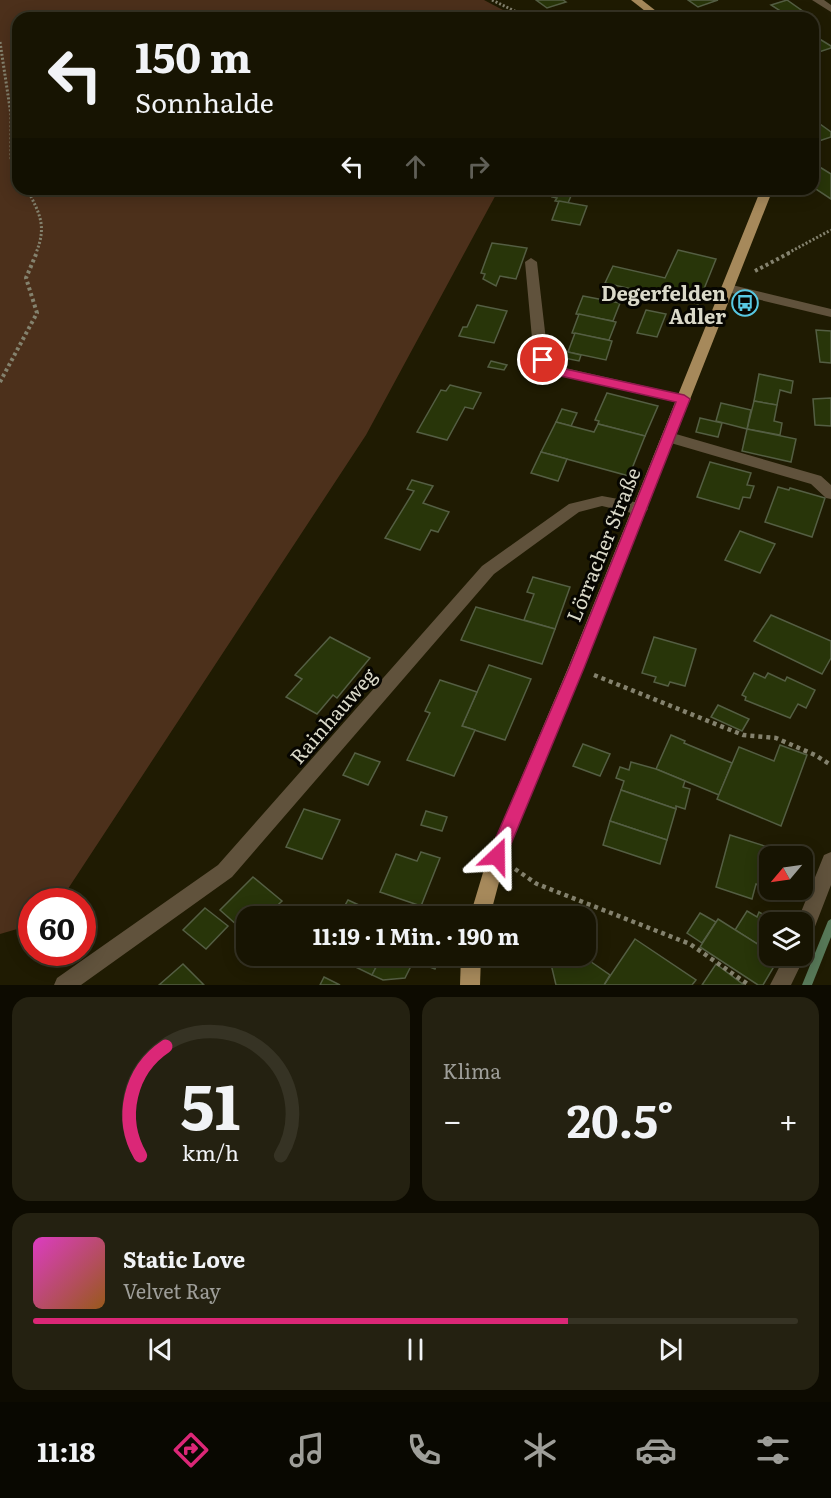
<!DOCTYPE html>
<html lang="de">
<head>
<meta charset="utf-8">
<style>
  :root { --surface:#171402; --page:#242111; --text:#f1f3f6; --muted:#9e9e99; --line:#363324; --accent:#db2777 }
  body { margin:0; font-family:Literata,serif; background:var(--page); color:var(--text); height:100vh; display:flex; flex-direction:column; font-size:22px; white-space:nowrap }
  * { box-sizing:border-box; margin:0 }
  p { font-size:20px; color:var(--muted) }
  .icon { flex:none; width:33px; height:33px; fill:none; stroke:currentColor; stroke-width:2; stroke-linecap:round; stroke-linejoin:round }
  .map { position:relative; height:985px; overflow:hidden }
  .details { display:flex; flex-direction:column; gap:12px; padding:12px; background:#0d0b01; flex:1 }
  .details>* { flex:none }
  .hud { position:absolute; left:12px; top:12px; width:807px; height:183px; border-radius:18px; box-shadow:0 3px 15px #0003,0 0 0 2px var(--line); background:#171402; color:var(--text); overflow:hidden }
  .needle { width:39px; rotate:241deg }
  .buttons { position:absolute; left:759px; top:846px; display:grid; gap:12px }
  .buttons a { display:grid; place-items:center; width:54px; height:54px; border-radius:12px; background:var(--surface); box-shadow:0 3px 15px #0003,0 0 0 2px var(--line); font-size:30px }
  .speed { position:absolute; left:18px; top:888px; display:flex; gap:12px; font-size:30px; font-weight:700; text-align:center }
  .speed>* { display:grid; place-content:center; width:78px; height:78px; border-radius:50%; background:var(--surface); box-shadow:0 3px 15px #0003,0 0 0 2px var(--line); line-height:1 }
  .speed .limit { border:9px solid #d22; background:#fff; color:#111 }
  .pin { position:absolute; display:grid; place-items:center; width:51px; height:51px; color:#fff; margin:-26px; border:3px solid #fff; border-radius:50%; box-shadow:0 2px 6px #0007 }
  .me { position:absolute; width:66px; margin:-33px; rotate:23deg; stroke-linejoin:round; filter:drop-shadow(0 0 4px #0008) }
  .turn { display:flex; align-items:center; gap:21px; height:126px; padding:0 24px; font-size:27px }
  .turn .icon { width:78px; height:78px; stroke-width:2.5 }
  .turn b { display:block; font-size:42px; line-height:51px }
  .lanes { display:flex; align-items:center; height:57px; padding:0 24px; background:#0003; justify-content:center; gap:30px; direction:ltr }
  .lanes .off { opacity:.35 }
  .big { font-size:45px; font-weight:700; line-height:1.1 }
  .details .tile { flex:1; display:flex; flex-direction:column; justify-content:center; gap:9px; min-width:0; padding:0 21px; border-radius:18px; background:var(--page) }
  .details .dial { align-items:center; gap:0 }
  .dial svg { height:156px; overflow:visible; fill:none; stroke:var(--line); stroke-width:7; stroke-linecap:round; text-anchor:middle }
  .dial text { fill:var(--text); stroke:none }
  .song { display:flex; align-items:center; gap:18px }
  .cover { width:72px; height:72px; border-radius:9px; background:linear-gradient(135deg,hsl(310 70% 55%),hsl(30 70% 35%)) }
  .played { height:6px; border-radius:3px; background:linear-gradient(90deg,var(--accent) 70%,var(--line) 70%) }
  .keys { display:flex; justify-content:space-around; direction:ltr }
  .heat { display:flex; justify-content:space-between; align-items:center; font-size:33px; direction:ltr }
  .details .tiles { flex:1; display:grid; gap:12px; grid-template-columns:1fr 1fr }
  .tile:last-child { grid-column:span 2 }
  .trip { position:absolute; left:236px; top:906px; width:360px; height:60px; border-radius:18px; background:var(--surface); box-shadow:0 3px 15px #0003,0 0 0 2px var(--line); font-weight:700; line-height:60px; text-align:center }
  .tabs { display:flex; height:96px; justify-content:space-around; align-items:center; background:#090801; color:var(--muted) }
  .tabs .icon { width:42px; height:42px }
  .tabs .current { color:var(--accent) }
  .tabs b { font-size:27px; color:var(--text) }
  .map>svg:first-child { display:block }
  .green { fill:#4c301b }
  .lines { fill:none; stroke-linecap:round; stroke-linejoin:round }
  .stream { fill:#577858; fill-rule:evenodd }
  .building { fill:#283509; stroke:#545e43; stroke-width:1.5 }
  .path-far2 { stroke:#84826e; stroke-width:3; stroke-dasharray:2 2; stroke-linecap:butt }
  .path-far1 { stroke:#84826e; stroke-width:4; stroke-dasharray:3 3; stroke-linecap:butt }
  .path { stroke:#84826e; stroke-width:4.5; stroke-dasharray:4 4; stroke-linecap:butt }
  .minor { fill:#60523c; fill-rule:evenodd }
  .major { fill:#a6895b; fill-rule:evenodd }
  .route { fill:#db2777; stroke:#8e194d; stroke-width:1.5 }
  .labels { text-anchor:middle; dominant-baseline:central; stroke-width:6; stroke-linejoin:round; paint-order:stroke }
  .poi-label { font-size:20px; font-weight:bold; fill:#dad9c9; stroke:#070601; text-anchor:end }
  .street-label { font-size:20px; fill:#dad9c9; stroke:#070601 }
</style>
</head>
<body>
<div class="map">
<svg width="831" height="985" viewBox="0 0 831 985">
  <rect width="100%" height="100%" fill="#1f1b02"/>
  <polygon class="green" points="0,0 484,0 518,18 18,18 18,189 499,189 366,435 60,901 32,902 31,925 0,934"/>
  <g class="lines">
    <polygon class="stream" points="831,919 831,937 812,985 802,985 828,921"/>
  </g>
  <g class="building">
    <polygon points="536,0 563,0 566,2 547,8"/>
    <polygon points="688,0 718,0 698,7"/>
    <polygon points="787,0 804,12 788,16 771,5"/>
    <polygon points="813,35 831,46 831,48 813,54"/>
    <polygon points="813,119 831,132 831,137 813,143"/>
    <polygon points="818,166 831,174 831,199 813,187 813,168"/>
    <polygon points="555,189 574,189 568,203 555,201 557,198 552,197"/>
    <polygon points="559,201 587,206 580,225 552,220"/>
    <polygon points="492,243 527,248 516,279 500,276 496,286 483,279 485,274 481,273"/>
    <polygon points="678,250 716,259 698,304 605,283 613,266 665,278"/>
    <polygon points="583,296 620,303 613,321 576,314"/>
    <polygon points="477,305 507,311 494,343 459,336 463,327 467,327"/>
    <polygon points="646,310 666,314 657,337 637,333"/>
    <polygon points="579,314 616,322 609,340 572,333"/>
    <polygon points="816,330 831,331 831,363 820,362"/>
    <polygon points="575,333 612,341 606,360 568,352"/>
    <polygon points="561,351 568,352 581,355 579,361 559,357"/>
    <polygon points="491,361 507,365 504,370 488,367"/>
    <polygon points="759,374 793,381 791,393 780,390 777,405 754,401"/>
    <polygon points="450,385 481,393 473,409 465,407 447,440 417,432 441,390 446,391"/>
    <polygon points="607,393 658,406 645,436 598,424 599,421 595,420"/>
    <polygon points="831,398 831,426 815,425 813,399"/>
    <polygon points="754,401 777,405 774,421 782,423 780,435 747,429"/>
    <polygon points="721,403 751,410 747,429 716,421"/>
    <polygon points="562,409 577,413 571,426 556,422"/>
    <polygon points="700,418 722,423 718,437 696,432"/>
    <polygon points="556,422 594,432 598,424 645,436 629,476 541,452"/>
    <polygon points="747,429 796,439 791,462 742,451"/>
    <polygon points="541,452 567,459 558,481 531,473"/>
    <polygon points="710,462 751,473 747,485 754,486 750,498 743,497 739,509 697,497"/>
    <polygon points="412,480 433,486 423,503 449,512 438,532 431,530 420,550 385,538 414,491 407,489"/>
    <polygon points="778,487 789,490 790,488 825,498 812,537 765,522"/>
    <polygon points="740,531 775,544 760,573 725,560"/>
    <polygon points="533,577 570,587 555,629 524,620 534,594 527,592"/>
    <polygon points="476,607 555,629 542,664 461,640"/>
    <polygon points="771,615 831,641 831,658 822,674 754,641"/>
    <polygon points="330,637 370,658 337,698 333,695 317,714 286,697 302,679 295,675"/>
    <polygon points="654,637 696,649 685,686 670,682 668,686 654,682 656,677 642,673"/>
    <polygon points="489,665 531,679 505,740 462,726"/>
    <polygon points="754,673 765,678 768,673 785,681 787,677 815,690 806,708 798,704 790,718 745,700 746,697 742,695"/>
    <polygon points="440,680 477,692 462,726 475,730 454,776 407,760 430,713 425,711"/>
    <polygon points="718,705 749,719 742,731 711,717"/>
    <polygon points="671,735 685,741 684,743 732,763 719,795 656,769"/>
    <polygon points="583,744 610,754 600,776 573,766"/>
    <polygon points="780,745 807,755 781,826 717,799 739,747 774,761"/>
    <polygon points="355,753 380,762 368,785 343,775"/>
    <polygon points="631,762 656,769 685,781 683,787 690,789 685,809 676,806 676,809 621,790 624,781 616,778 620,767 629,770"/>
    <polygon points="621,790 676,809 667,840 610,821"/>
    <polygon points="304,809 340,820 322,859 286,847"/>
    <polygon points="426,811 447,817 442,831 421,825"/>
    <polygon points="610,821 667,840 660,864 603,845"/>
    <polygon points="730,835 796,856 770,856 770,889 756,884 752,899 716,887"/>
    <polygon points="421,852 440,858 421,906 380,892 396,854 417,861"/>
    <polygon points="802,859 808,861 802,889"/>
    <polygon points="253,877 282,901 266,916 246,916 246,933 220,910"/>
    <polygon points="772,890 802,890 800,899"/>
    <polygon points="348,900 383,916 339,916"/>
    <polygon points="205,908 228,926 206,949 183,930"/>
    <polygon points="747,911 757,917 759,912 776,922 770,922 770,952 735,930"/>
    <polygon points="700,913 716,922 702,943 687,933"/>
    <polygon points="718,919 770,952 770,956 779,958 763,985 758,985 700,947"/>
    <polygon points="635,939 696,980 692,985 604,985"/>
    <polygon points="333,956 382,956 372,975"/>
    <polygon points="382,956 400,956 413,962 405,978 383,980 372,975"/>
    <polygon points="420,956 440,956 435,969 417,962"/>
    <polygon points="584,957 610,975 604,985 556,985 551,964"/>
    <polygon points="183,964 204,985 159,985"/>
    <polygon points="716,964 744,985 702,985"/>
    <polygon points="324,977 340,985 320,985"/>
  </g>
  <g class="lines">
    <g class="path-far2">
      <polyline points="492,0 529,18"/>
      <polyline points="0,42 11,115 11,158 18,172"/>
      <path d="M27,189C40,214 47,226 36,253"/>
      <polyline points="788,253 831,230"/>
    </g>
    <g class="path-far1">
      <polyline points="755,271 791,252"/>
      <polyline points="0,382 37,313 26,278 37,252"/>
    </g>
    <g class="path">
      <polyline points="594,675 743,735 776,738 815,755 831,765"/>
      <polyline points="515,869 537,884 690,944 749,985"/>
    </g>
    <g class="minor">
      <polygon points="812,0 824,0 831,5 831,12"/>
      <polygon points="531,258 537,262 547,349 550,358 561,367 689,396 691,399 689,402 684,404 552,374 539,363 533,349 525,262"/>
      <polygon points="728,284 831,309 831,317 723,291 722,288"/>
      <polygon points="669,432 821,476 831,485 831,499 826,498 811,484 664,441 662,437"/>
      <polygon points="602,496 640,503 645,505 648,509 645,513 640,515 602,506 579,512 494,574 232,877 81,985 54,985 57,978 218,865 482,566 569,504"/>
      <polygon points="831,852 831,885 809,942 802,944 802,922 797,922 824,855"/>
      <polygon points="802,950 805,956 791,985 770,985 785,956 802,956"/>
    </g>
    <g class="major">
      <polygon points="631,0 642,0 665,18 654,18"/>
      <polygon points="761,189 773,189 584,668 506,856 490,916 470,916 488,856 568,668"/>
      <polygon points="461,956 481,956 480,985 460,985"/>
    </g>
  </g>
  <polygon class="route" points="543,356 561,368 684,395 690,399 584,668 506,856 503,862 497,864 491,862 488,856 569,668 676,402 552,374 537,360"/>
  <defs>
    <g id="bus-ring" transform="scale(1.35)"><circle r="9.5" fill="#070601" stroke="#58c9e3" stroke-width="1.5"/><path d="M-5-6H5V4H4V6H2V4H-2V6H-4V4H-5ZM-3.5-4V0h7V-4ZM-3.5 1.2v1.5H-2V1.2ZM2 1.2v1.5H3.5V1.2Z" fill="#58c9e3"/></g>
  </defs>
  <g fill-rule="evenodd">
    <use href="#bus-ring" x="745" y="303"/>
  </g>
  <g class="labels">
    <g class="poi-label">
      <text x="726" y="292">Degerfelden<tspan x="726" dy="23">Adler</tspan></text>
    </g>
    <g class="street-label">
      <text transform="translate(602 544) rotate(-68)">Lörracher Straße</text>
      <text transform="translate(332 715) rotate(-49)">Rainhauweg</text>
    </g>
  </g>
</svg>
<div class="buttons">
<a><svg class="needle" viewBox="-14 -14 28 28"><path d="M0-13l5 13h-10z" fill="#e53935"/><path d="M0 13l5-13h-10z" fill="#9e9e99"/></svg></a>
<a><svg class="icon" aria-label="layers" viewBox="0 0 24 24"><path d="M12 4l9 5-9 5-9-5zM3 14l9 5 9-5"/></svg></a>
</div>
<div class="speed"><div class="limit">60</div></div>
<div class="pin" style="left:543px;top:360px;background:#d93025"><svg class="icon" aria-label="arrive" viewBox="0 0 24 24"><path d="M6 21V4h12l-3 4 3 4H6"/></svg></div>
<svg class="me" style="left:497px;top:856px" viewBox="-20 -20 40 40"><path d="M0-17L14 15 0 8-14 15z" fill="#db2777" stroke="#fff" stroke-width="4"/></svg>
<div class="trip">11:19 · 1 Min. · 190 m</div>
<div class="hud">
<div class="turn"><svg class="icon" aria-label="left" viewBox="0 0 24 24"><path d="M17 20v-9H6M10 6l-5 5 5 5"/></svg><div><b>150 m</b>Sonnhalde</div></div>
<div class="lanes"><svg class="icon" aria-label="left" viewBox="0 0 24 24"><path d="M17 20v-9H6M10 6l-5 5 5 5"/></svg><svg class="icon off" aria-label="ahead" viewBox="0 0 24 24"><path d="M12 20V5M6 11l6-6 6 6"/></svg><svg class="icon off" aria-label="right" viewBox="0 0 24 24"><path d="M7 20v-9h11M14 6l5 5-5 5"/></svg></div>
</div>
</div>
<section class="details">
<div class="tiles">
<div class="tile dial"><svg viewBox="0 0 100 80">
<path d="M14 69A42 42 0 1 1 86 69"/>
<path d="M14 69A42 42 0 0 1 27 13" stroke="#db2777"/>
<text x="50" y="56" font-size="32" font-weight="700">51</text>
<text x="50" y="72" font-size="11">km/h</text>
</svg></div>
<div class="tile"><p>Klima</p>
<div class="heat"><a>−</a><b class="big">20.5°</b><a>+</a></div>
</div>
<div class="tile">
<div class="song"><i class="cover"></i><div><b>Static Love</b><p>Velvet Ray</p></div></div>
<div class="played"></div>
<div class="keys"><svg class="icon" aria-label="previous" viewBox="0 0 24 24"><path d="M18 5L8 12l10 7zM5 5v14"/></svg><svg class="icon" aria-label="pause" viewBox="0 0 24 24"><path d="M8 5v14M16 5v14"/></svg><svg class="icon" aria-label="next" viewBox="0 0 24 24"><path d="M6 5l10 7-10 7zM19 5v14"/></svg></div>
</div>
</div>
</section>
<nav class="tabs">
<b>11:18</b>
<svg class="icon current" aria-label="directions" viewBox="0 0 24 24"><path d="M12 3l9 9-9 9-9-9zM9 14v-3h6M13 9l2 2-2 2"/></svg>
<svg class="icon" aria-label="music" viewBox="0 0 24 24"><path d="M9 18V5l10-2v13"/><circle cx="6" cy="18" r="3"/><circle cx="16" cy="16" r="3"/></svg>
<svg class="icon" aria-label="phone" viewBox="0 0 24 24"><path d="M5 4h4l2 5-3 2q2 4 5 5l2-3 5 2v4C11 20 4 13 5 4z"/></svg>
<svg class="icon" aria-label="climate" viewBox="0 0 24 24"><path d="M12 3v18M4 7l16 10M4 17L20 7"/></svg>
<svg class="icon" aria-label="car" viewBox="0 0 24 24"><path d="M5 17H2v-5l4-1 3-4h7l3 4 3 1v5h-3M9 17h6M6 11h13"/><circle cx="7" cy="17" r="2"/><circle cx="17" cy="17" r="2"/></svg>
<svg class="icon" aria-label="filters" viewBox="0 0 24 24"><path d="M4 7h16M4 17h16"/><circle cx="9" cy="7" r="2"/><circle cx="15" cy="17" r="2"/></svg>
</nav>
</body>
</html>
